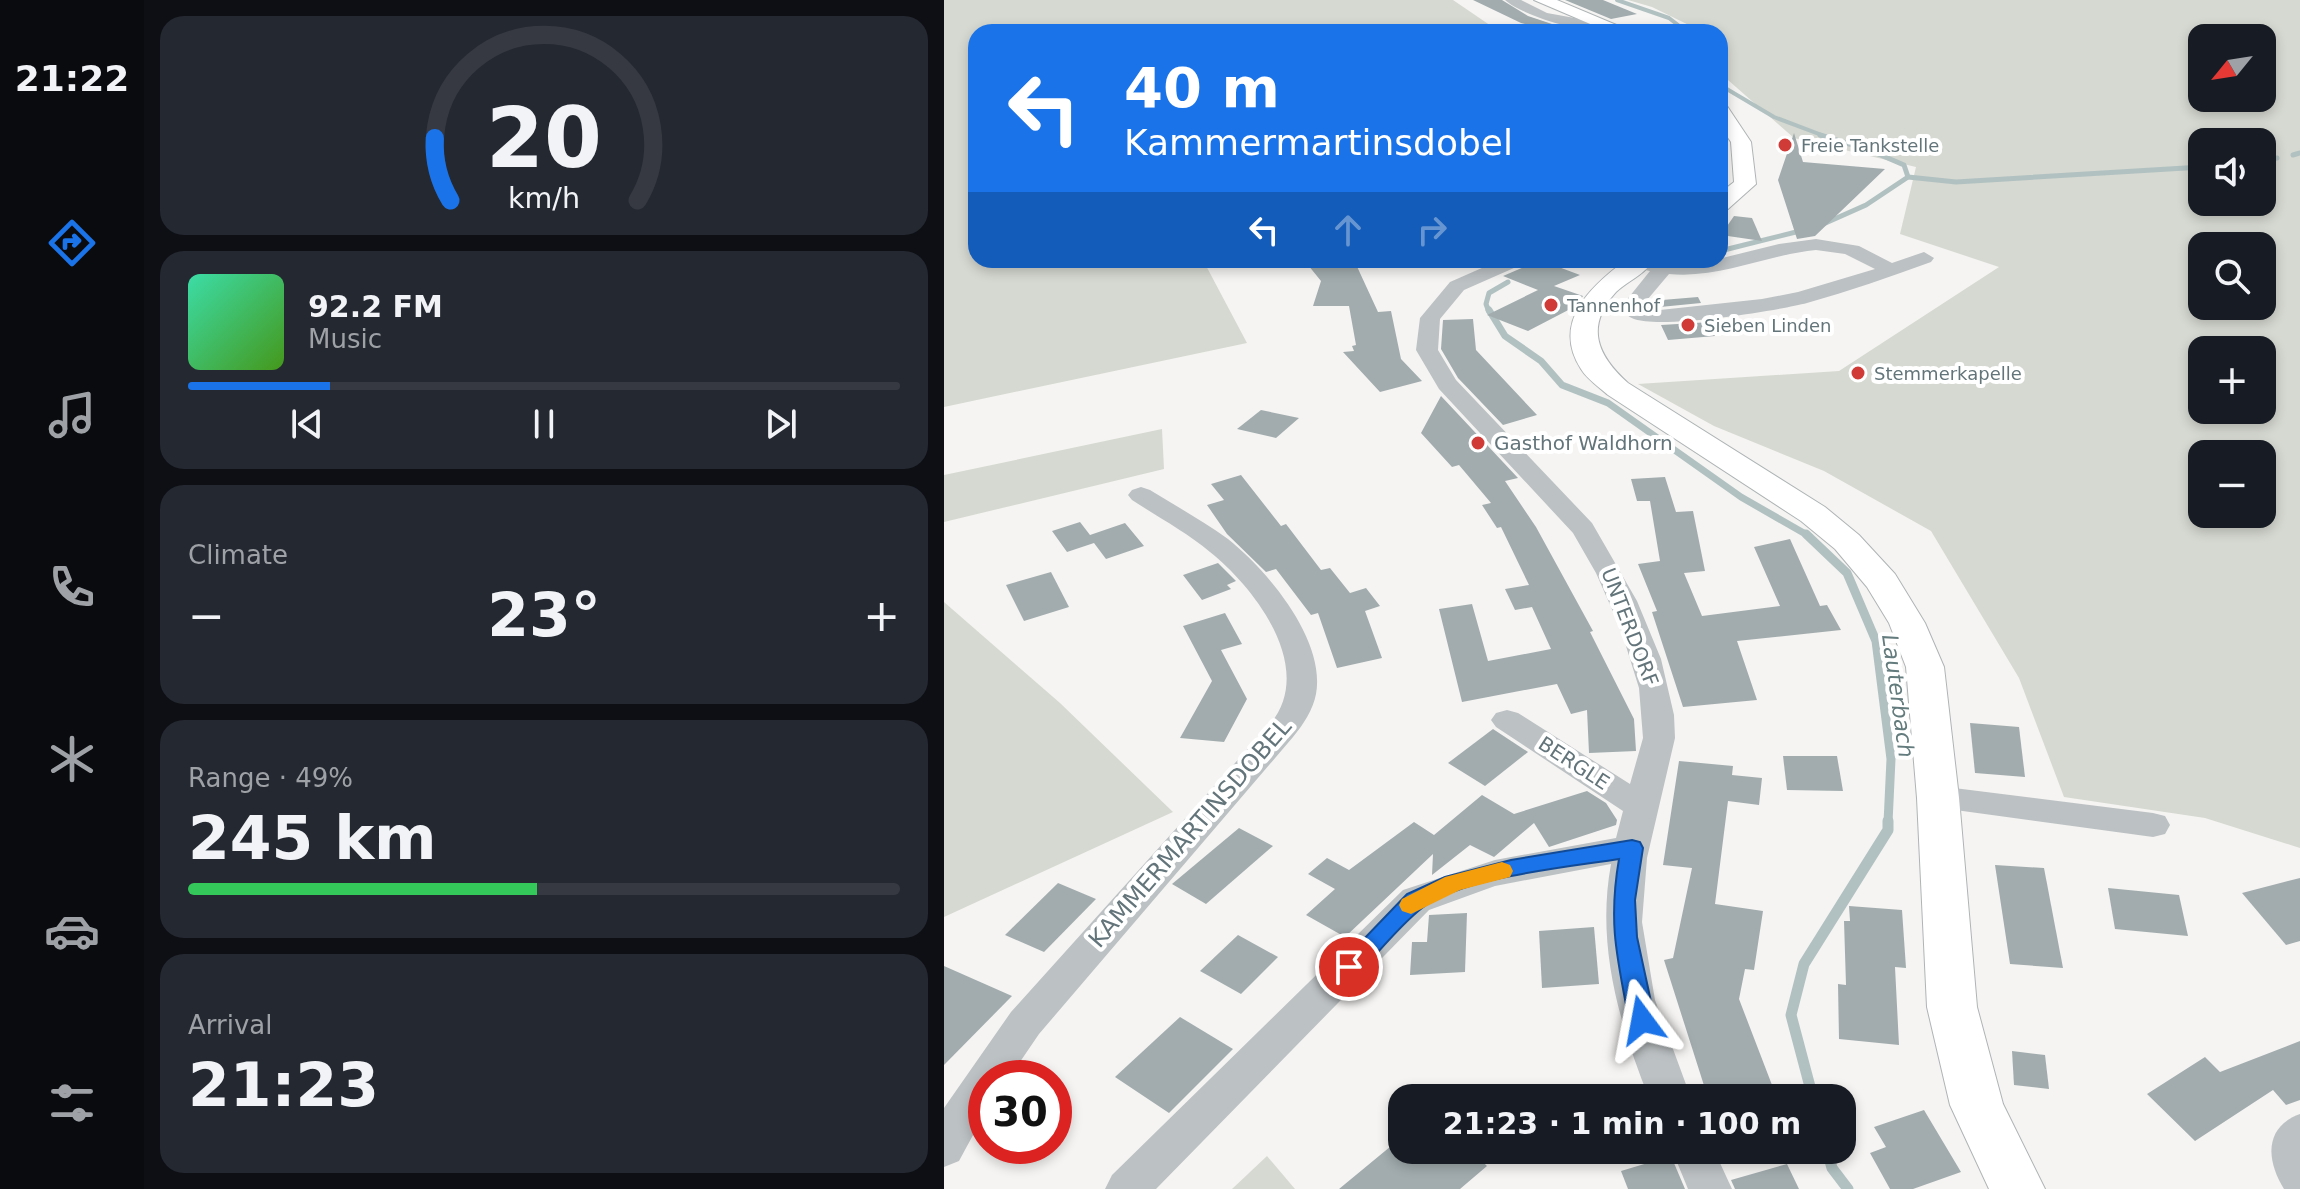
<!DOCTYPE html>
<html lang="en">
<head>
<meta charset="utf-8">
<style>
  :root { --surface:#171b24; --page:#242831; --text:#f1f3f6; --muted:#9ea1a6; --line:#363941; --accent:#1a73e8 }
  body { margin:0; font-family:"DejaVu Sans",sans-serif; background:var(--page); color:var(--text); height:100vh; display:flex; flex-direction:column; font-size:30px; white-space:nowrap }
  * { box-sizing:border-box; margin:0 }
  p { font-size:26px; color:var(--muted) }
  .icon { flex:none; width:44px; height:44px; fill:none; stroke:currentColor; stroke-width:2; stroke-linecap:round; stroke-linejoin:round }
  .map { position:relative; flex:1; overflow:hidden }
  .panel { display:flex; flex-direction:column; gap:16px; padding:16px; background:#0d0f14; width:800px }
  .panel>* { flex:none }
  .banner { position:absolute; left:24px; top:24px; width:760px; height:244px; border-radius:24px; box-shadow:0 4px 12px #0003; background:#1a73e8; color:#fff; overflow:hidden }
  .needle { width:52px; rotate:240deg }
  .tools { position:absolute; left:1244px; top:24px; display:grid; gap:16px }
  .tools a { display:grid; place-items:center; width:88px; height:88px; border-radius:16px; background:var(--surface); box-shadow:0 4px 12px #0003; font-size:40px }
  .speed { position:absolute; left:24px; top:1060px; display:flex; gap:16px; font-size:40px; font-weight:700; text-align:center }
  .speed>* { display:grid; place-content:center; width:104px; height:104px; border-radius:50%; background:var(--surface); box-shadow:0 4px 12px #0003; line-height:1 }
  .speed .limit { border:12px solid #d22; background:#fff; color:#111 }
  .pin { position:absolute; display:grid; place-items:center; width:68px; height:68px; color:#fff; margin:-34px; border:4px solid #fff; border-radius:50%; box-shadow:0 2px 8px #0007 }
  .me { position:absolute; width:88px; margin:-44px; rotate:347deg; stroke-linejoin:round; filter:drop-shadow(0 0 6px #0008) }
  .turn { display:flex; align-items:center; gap:28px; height:168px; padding:0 24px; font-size:36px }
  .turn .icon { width:104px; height:104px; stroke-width:2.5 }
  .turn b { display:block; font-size:56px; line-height:68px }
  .lanes { display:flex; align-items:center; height:76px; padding:0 24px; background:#0003; justify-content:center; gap:40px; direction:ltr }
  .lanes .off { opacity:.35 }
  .big { font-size:60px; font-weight:700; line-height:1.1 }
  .panel .tile { flex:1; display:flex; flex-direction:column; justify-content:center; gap:12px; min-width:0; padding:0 28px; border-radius:24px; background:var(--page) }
  .panel .dial { align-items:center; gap:0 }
  .dial svg { height:208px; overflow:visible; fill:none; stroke:var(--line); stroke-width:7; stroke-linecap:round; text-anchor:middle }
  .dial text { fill:var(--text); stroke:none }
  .song { display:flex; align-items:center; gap:24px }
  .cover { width:96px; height:96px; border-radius:12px; background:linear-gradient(135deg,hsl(160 70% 55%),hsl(100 70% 35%)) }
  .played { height:8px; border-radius:4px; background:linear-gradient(90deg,var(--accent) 20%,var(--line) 20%) }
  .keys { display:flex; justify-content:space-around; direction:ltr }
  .heat { display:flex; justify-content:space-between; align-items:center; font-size:44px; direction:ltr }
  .charge { height:12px; border-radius:6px; background:linear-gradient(90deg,#34c759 49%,var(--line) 0) }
  .trip { position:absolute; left:444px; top:1084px; width:468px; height:80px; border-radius:24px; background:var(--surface); box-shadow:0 4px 12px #0003; font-weight:700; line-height:80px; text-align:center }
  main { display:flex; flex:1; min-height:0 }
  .tabs { display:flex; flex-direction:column; width:144px; justify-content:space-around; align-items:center; background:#090b0e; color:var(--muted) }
  .tabs .icon { width:56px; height:56px }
  .tabs .on { color:var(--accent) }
  .tabs b { font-size:36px; color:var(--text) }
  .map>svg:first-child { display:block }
  .green { fill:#d6d9d1; fill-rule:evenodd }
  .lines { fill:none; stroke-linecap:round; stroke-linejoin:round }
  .stream-far4 { stroke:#b1c1c1; stroke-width:4 }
  .stream-far3 { stroke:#b1c1c1; stroke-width:5 }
  .stream-far2 { stroke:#b1c1c1; stroke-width:7 }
  .stream-far1 { stroke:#b1c1c1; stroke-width:9 }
  .stream { stroke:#b1c1c1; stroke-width:11 }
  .building { fill:#a2acae }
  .major-casing { stroke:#aeb4b5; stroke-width:2 }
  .minor { fill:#bcc1c3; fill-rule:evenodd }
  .major { fill:#fff; fill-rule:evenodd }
  .route { fill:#1a73e8; stroke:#114b97; stroke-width:2 }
  .slow { fill:#f59e0b }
  .poi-dot { fill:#d03a37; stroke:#fff; stroke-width:3 }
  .labels { text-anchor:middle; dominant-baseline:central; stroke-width:8; stroke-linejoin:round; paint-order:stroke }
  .far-poi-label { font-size:18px; fill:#63757a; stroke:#fff; text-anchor:start }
  .poi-label { font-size:20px; fill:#63757a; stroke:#fff; text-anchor:start }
  .street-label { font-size:20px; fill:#63757a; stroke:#fff }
  .water-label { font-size:22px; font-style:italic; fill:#637b7c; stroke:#fff }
  .near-street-label { font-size:24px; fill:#63757a; stroke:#fff }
</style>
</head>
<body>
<main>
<nav class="tabs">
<b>21:22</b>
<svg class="icon on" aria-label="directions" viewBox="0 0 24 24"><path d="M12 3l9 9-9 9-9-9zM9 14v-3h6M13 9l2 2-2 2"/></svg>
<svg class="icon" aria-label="music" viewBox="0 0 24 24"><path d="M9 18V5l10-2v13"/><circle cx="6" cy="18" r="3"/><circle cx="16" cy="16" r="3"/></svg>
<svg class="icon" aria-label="phone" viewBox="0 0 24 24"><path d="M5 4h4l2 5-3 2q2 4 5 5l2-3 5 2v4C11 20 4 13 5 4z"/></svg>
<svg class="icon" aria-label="climate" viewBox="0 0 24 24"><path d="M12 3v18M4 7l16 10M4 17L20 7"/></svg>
<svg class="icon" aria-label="car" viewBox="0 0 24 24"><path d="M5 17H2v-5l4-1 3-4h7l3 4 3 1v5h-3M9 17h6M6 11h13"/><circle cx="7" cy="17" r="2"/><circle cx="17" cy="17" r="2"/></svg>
<svg class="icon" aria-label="filters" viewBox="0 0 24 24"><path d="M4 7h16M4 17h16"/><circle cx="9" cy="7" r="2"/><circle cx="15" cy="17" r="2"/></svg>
</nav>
<section class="panel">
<div class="tile dial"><svg viewBox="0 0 100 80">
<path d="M14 69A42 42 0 1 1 86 69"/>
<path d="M14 69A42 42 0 0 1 8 45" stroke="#1a73e8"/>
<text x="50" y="56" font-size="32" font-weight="700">20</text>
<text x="50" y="72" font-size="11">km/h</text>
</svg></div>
<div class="tile">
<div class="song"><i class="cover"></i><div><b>92.2 FM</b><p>Music</p></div></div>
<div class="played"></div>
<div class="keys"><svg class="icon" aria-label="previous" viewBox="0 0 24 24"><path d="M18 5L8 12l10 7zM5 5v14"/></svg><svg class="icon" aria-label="pause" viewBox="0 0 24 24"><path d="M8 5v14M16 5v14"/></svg><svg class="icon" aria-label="next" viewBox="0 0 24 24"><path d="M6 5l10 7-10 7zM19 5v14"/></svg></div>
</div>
<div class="tile"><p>Climate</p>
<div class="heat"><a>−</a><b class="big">23°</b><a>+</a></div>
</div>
<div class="tile"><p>Range · 49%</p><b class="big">245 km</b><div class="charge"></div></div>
<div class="tile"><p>Arrival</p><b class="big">21:23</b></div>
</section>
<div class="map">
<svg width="1356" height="1189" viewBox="0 0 1356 1189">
  <rect width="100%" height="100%" fill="#f5f4f2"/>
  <g class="green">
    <polygon points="0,0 509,0 556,32 32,32 32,260 259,260 303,343 0,407"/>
    <path d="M684,0H1356V848L1261,818L1120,797L1075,678L987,531L880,471L770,426L694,384L895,371L1055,267L956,234L972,167L850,138L776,73V32H753V29L708,7ZM1258,38H1318V98H1258ZM1258,142H1318V202H1258ZM1258,246H1318V306H1258ZM1258,350H1318V410H1258ZM1258,454H1318V514H1258Z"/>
    <polygon points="218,429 220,469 0,522 0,475"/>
    <polygon points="0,602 116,703 229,812 0,917"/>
    <polygon points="323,1156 351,1189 288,1189"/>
  </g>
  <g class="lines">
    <g class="stream-far4">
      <polyline points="673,0 725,18 743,32"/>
      <polyline points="776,85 830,117 883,137"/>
    </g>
    <g class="stream-far3">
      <polyline points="876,135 925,150 960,165 964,177 922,205 877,225"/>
      <polyline points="1349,155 1356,153"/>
      <polyline points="1318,160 1333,158"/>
      <polyline points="964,177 1012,182 1258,167"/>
      <polyline points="776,251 860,230"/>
      <polyline points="617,263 622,260"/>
      <polyline points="545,312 542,304 545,293 564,282"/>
    </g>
    <polyline class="stream-far2" points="545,310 561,336 597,361 618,385 664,403 797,497 865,536"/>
    <polyline class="stream-far1" points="862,534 903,573 932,641 947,759 944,823"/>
    <g class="stream">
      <polyline points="869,1098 847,1015 860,964 944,830 944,821"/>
      <polyline points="883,1150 888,1168 904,1189"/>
    </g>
  </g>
  <g class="building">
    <polygon points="529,0 558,0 584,16 620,28 607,31 577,23"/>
    <polygon points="621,0 659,0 693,14 667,19"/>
    <polygon points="850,133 859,162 941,169 871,236 853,239 834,180"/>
    <polygon points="790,216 808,218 818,241 777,235"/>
    <polygon points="360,260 410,260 434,312 447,311 457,359 478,381 436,392 399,352 410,351 408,346 412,345 405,306 369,306 377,281"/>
    <polygon points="585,260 596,260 636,275 610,286 639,296 632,306 584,331 543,315 594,290 559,276 580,267"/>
    <polygon points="754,297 757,303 716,307 708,305 706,301"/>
    <polygon points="529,319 532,350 593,415 559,425 514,378 497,349 499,320"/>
    <polygon points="767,322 771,336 724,340 717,325"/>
    <polygon points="497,396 574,478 561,481 592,527 649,631 646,632 690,719 692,751 645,753 643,710 627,714 613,684 518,702 495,609 528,604 544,661 607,649 588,607 571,610 561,589 585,585 557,527 553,528 538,505 547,503 515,465 508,467 477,433"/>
    <polygon points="317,410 355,418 332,438 293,429"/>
    <polygon points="297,475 337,526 342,524 377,570 386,568 406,593 422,588 436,606 421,611 438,658 393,668 374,613 367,615 332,569 322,572 283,534 263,505 280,500 267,484"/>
    <polygon points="721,477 732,512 749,511 761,571 740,573 758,616 836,606 810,547 846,539 876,606 883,605 897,630 793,641 813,700 739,707 708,612 713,611 694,564 716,561 706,501 693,501 687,479"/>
    <polygon points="136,522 146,535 181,523 200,546 162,559 150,543 123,552 108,531"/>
    <polygon points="274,563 292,581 283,585 287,589 258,600 239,575"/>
    <polygon points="107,572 125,607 80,621 62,585"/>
    <polygon points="281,613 298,644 277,650 303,699 280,742 236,738 268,681 239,626"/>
    <polygon points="1026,723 1075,727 1081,777 1031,773"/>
    <polygon points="549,729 584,752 541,786 504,763"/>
    <polygon points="839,756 893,756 899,791 843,790"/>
    <polygon points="735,761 789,766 788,775 818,778 815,805 784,801 771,904 819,911 810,970 801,969 795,999 833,1098 764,1098 720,960 729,958 748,868 719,865"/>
    <polygon points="643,791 662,803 673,820 672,825 605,847 590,823 550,857 526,845 488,875 489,854 401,937 362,915 391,889 364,874 383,858 405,870 470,822 490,835 538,795 570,814"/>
    <polygon points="295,828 329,846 262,904 228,884"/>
    <polygon points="1051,865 1100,868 1119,968 1066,964"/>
    <polygon points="1356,878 1356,941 1342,945 1298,893"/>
    <polygon points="114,883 152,899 100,952 61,935"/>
    <polygon points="1164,888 1235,895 1244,936 1171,929"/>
    <polygon points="905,906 958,910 962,968 951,967 955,1045 895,1039 894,984 902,985 900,921 906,921"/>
    <polygon points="523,913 521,972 466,975 468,942 483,942 485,915"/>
    <polygon points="650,927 655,984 598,988 595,931"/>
    <polygon points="294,935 334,957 297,994 256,971"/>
    <polygon points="0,966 68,996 0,1065"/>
    <polygon points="236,1017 289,1049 225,1113 171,1077"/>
    <polygon points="1356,1041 1356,1100 1342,1105 1329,1090 1251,1141 1203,1094 1261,1057 1276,1072"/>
    <polygon points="1068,1051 1101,1055 1105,1089 1070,1085"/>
    <polygon points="980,1110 1017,1172 969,1189 946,1189 926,1153 942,1147 930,1127"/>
    <polygon points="458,1137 458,1150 526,1150 543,1166 516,1189 395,1189"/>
    <polygon points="727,1156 741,1189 684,1189 677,1171"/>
    <polygon points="843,1164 855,1189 791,1189 787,1180"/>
  </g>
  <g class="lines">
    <g class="major-casing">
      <g id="major">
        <polygon points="590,0 613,0 689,32 665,32"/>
        <polygon points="776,104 783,106 807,142 812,184 784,209 776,211 776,193 790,182 787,142 776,126"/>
        <path d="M682,260H710C701,274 684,281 672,292C640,327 654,356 684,383L881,507L915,535L951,574L981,623L1000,667L1015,798L1033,1007L1059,1104L1101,1189H1045L1006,1105L983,1007L973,798L962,667L945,623L923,587L891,549L857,521L664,395C655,387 643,379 637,369C607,322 647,286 682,260Z"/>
      </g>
    </g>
    <g class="minor">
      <path d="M561,0H577L603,13L675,26L682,30C657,39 581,18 561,0Z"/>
      <path d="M872,239L915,246L948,263L980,252L990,258L987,262C946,277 905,291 863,303C832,311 718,329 690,319C684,317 680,312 677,307L706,271L687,267L686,260L762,262L835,244ZM872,250L901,254L931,269L854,292L818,299L716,310L698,306L725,274C776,279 822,255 872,250Z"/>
      <path d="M556,260H582L579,264L520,290L496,319L494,350L512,380L648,523L693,601L717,659L730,715L731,738L703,858L698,922L711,1000L747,1098H705C675,1023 652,945 667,864L551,886L485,910L212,1189H161L168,1175L459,890L551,860L672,838L679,811L552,727L547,720L552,713L563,710L574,713L686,784L699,738L695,688L677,630L652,573L629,533L495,389L472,350L476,318L506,282Z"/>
      <path d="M197,487L206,490C232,506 259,521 284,539C323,570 382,640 372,694C369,710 359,725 349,737L95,1034L65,1078H42V1111L15,1161L0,1167V1108L67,1012L327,723C372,667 310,587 266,552C242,532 214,517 188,500L184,495L188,490Z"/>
      <polygon points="994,786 1209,813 1221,816 1226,825 1221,834 1209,837 982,806 977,798 982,790"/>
      <path d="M1356,1114V1189H1340C1322,1160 1320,1127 1356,1114Z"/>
      <polygon points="728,1150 770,1150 788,1189 744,1189"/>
    </g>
    <use href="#major" class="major"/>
  </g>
  <path class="route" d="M688,840L696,842L699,848L691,900L693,937L711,1020L707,1028L698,1031L689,1028L685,1020C673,957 664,923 675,859C624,867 518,877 478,908C455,926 435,952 414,974L405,976L396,974L393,967L463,894L501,877L567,860Z"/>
  <polygon class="slow" points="558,862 566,865 569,871 566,877 516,890 467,914 458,911 455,905 458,899 501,877"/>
  <g class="poi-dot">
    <circle cx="841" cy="145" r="8"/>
    <circle cx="607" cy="305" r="8"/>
    <circle cx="744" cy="325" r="8"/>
    <circle cx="914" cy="373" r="8"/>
    <circle cx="534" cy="443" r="8"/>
  </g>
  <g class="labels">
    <g class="far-poi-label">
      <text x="857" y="145">Freie Tankstelle</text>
      <text x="623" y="305">Tannenhof</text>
      <text x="760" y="325">Sieben Linden</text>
      <text x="930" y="373">Stemmerkapelle</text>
    </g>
    <g class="poi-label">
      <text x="550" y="443">Gasthof Waldhorn</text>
    </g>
    <g class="street-label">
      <text transform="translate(686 627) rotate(69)">UNTERDORF</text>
      <text transform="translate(630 763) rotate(33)">BERGLE</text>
    </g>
    <g class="water-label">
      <text transform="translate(954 696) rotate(82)">Lauterbach</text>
    </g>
    <g class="near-street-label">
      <text transform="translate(246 833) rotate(-49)">KAMMERMARTINSDOBEL</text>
    </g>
  </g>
</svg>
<div class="tools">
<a><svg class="needle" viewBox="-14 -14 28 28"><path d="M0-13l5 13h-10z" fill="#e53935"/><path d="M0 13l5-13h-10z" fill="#9ea1a6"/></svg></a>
<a><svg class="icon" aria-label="sound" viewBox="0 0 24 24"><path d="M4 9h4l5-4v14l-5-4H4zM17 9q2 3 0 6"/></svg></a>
<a><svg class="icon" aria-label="search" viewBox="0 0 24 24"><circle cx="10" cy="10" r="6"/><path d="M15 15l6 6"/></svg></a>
<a>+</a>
<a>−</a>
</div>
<div class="speed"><div class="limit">30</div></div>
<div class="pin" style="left:405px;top:967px;background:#d93025"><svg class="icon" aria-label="arrive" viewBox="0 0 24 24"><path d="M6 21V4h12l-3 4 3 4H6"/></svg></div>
<svg class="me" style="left:698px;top:1020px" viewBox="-20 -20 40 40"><path d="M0-17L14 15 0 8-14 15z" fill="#1a73e8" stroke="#fff" stroke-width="4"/></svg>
<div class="trip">21:23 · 1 min · 100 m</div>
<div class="banner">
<div class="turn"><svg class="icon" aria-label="left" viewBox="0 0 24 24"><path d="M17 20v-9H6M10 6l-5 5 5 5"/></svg><div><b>40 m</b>Kammermartinsdobel</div></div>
<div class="lanes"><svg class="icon" aria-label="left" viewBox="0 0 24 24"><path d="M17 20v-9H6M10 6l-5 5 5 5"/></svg><svg class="icon off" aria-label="ahead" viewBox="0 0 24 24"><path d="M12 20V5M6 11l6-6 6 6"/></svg><svg class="icon off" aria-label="right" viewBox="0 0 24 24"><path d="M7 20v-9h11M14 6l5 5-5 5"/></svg></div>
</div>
</div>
</main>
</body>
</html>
